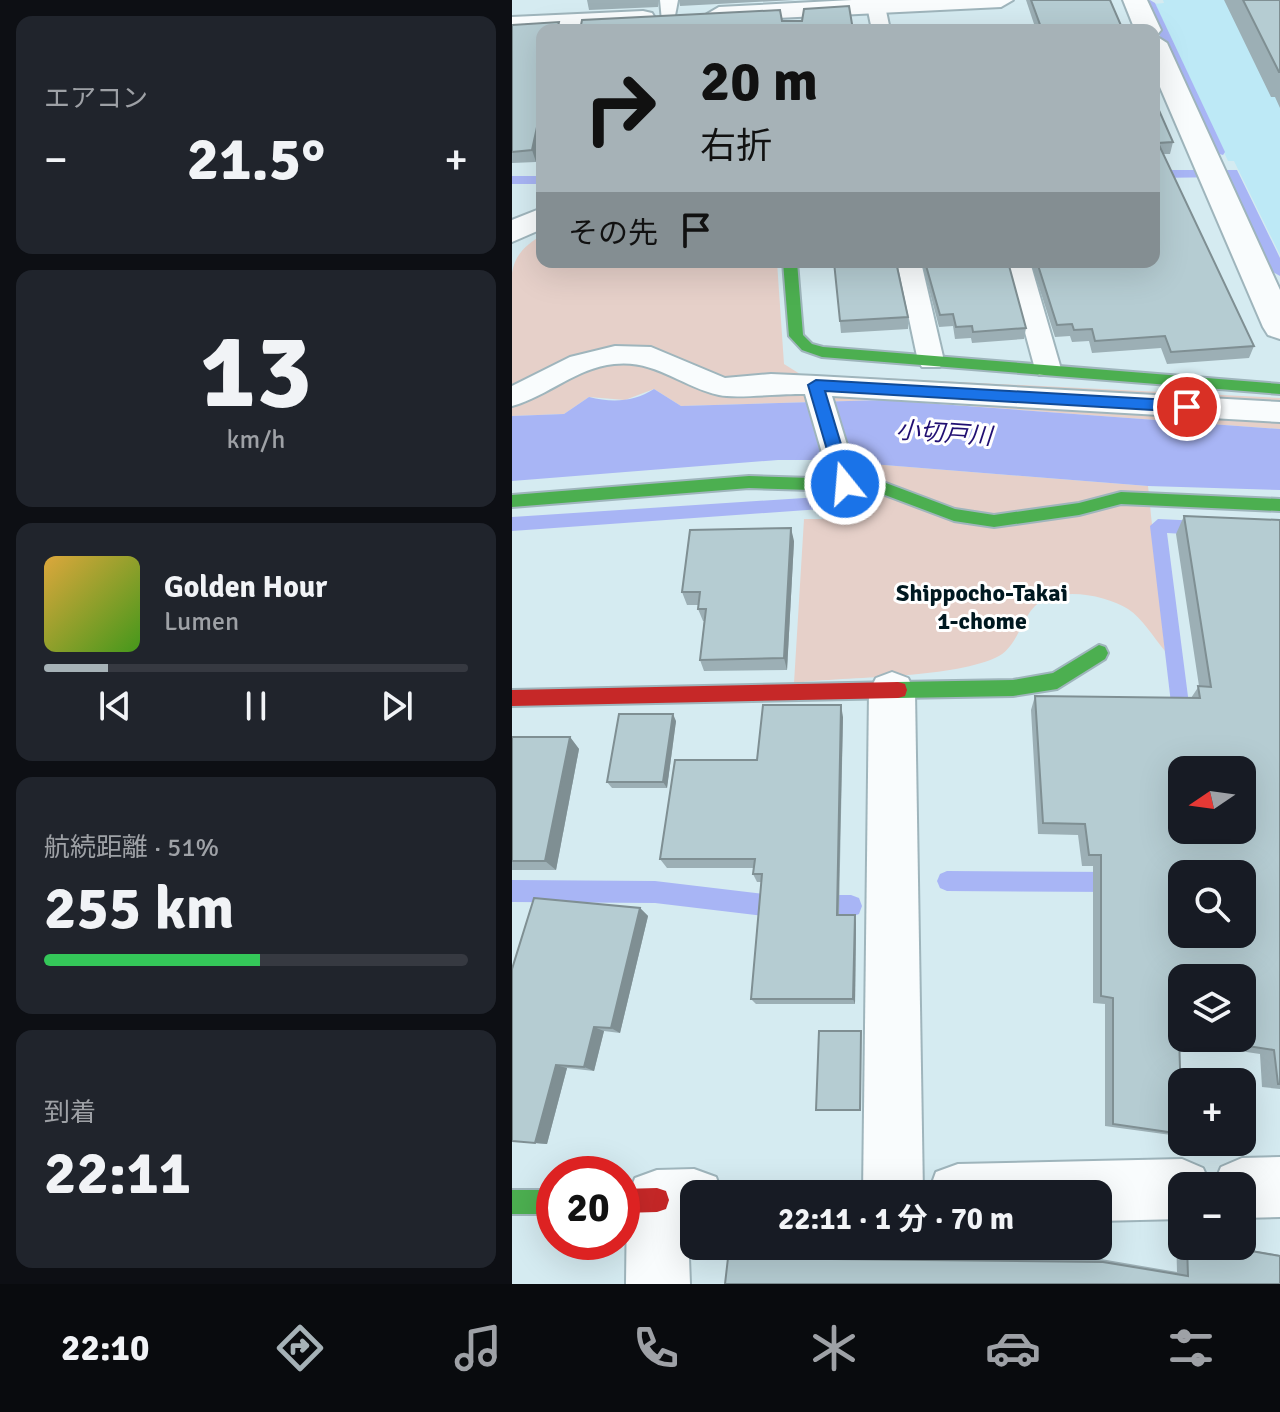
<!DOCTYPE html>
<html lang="ja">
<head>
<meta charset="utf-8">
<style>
  :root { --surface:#171b24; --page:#20242c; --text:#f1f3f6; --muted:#9ea1a6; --line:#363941; --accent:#a6b2b7 }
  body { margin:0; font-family:Signika,"Noto Sans JP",sans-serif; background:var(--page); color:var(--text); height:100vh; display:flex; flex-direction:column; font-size:30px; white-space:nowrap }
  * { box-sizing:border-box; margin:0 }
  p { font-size:26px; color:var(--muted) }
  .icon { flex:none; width:44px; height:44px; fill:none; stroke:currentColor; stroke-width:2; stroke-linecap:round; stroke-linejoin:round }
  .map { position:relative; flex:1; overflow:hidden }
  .panel { display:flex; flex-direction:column; gap:16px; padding:16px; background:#0d0f14; width:512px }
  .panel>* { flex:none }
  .banner { position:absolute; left:24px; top:24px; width:624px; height:244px; border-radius:16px; box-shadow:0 8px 32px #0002; background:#a6b2b7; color:#111; overflow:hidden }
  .needle { width:52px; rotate:257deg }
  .fabs { position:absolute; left:656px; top:756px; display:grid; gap:16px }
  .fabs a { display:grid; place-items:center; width:88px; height:88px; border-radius:16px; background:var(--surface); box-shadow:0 8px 32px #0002; font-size:40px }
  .speed { position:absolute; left:24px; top:1156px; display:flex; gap:16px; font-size:40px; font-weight:700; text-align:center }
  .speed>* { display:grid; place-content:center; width:104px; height:104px; border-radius:50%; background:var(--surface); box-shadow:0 8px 32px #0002; line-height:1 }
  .speed .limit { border:12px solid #d22; background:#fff; color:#111 }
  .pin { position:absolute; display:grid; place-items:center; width:68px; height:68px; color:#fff; margin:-34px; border:4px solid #fff; border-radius:50%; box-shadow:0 2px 8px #0007 }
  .me { position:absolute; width:88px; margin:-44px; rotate:343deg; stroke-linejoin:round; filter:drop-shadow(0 0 6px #0008) }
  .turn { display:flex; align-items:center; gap:28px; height:168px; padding:0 32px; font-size:36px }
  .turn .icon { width:104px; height:104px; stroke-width:2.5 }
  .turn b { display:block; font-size:56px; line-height:68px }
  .then { display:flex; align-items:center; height:76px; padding:0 32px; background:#0003; gap:16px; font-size:30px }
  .big { font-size:60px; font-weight:700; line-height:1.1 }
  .panel .tile { flex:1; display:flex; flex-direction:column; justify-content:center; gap:12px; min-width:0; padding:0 28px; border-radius:16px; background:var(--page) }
  .panel .dial { align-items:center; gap:0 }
  .dial b { font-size:104px; line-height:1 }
  .song { display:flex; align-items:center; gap:24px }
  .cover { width:96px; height:96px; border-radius:12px; background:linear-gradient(135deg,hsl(40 70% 55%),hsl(100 70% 35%)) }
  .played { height:8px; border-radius:4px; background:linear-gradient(90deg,var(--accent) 15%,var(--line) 15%) }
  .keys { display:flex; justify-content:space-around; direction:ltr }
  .heat { display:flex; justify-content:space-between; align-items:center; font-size:44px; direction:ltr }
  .charge { height:12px; border-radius:6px; background:linear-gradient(90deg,#34c759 51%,var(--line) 0) }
  .trip { position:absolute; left:168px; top:1180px; width:432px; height:80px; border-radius:16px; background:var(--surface); box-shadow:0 8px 32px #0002; font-weight:700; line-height:80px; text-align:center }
  .dock { display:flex; height:128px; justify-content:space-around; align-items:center; background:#090b0e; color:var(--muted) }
  .dock .icon { width:56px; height:56px }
  .dock .current { color:var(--accent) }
  .dock b { font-size:36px; color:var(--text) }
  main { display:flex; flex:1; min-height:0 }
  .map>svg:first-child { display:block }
  .built { fill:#bde9f6 }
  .green { fill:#e6d0c9 }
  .water { fill:#a8b5f5 }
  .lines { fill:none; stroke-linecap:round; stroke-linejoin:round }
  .stream { fill:#a8b5f5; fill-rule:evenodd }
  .lane-casing { stroke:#9fb5bc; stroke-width:4 }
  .street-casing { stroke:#9fb5bc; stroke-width:4 }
  .fast-casing { stroke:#9fb5bc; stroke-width:4 }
  .jam-casing { stroke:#9fb5bc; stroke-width:4 }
  .lane { fill:#f9fcfd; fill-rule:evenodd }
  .street { fill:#f9fcfd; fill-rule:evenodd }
  .fast { fill:#4caf50; fill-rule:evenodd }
  .jam { fill:#c62828; fill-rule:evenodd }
  .wall { fill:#9cafb5; fill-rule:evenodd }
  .shaded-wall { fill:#7f8f93 }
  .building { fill:#b5ccd2; stroke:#7f8f93; stroke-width:2; fill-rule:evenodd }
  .route { fill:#1a73e8; stroke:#114b97; stroke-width:2 }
  .labels { text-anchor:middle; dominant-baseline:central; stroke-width:6; stroke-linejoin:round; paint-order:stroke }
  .water-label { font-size:24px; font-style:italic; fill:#210f72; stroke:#fff }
  .neighbourhood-label { font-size:24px; font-weight:bold; fill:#001820; stroke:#fff }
</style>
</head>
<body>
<main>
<section class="panel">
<div class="tile"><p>エアコン</p>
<div class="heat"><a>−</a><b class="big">21.5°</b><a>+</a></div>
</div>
<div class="tile dial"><b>13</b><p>km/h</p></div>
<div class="tile">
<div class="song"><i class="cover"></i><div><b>Golden Hour</b><p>Lumen</p></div></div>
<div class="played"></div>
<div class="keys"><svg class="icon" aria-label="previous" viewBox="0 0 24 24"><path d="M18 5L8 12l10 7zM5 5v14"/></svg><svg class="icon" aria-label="pause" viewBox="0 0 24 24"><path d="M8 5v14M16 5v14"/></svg><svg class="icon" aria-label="next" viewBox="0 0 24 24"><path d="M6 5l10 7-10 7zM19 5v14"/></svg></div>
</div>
<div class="tile"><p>航続距離 · 51%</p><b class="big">255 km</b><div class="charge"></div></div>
<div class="tile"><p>到着</p><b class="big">22:11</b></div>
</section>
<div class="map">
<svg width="768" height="1284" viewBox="0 0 768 1284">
  <rect width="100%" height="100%" fill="#d5ebf1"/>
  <polygon class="built" points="651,0 768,0 768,255 722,161 716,161 641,4 652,3"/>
  <g class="green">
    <path d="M30,235V262H265L272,364L288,374L768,398V429L371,400L169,406L142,389L113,400L77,397L52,414L0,416V273C3,254 14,245 30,235Z"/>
    <path d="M310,460L636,486L653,651C642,638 630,618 616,609C594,595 545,585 523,606C508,621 505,649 483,658C435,679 338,676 282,683L292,519H335Z"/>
  </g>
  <path class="water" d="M142,389L169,406L371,400L768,429V490L636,486L310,460H266L0,481V416L52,414L77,397C100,403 122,402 142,389Z"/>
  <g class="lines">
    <g class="stream">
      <polygon points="638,0 643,3 713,152 711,155 701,152 633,3"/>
      <polygon points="642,170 725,170 768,258 768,276 761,272 717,177 642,178"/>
      <rect x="0" y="176" width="30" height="8"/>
      <polygon points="323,496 331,502 323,508 0,531 0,517"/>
      <polygon points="646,519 689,521 697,528 689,535 655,533 679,720 677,726 670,729 663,726 661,720 638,526"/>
      <polygon points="435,871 604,872 611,875 614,882 611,889 604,892 435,891 428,888 425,881 428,874"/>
      <polygon points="0,880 143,881 268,896 276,899 279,907 276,915 268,918 143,903 0,902"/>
      <path d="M302,895H339L347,898L350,906L347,914C333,919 308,919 294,914L291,906L294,898Z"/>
    </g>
    <g class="lane-casing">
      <g id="lane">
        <polygon points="148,0 166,0 162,21 150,21"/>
        <polygon points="364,1 373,6 378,30 360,30 355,6"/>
        <polygon points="385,262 409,262 432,361 428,367 410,367 406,361"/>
        <polygon points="494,262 518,262 549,369 545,375 527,375 523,369"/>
        <path d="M103,346L139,347L213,378L259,374L304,376L768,402V422L320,396L347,484L343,492L333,495L323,492L319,484L293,394C270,393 225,399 207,395C170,387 143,359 102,364C64,368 36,396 0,406V386L58,357Z"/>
      </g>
    </g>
    <g class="street-casing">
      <g id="street">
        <polygon points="340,0 501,0 489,7 207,21 195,14 207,7"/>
        <polygon points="611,0 635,0 649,30 644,36 655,43 768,290 768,339 756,335 751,327 642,73 642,30 623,30"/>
        <polygon points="131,11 140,13 143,18 140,23 0,33 0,17"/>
        <polygon points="30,208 30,229 0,242 0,220"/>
        <polygon points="380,672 396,678 403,692 411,1194 351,1194 357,692 364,678"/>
        <polygon points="768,1157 768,1217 730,1218 730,1186 701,1186 709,1167 730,1158"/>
        <polygon points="670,1159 691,1168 699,1186 670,1186 670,1219 586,1221 586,1194 416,1194 424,1172 446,1164"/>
        <polygon points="182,1169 204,1177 210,1194 182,1194 182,1229 176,1230 178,1284 114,1284 115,1200 123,1178 145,1170"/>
      </g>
    </g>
    <g class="fast-casing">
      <g id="fast">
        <polygon points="271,262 285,262 291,335 300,344 311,347 768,384 768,394 310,357 290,350 277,336"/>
        <polygon points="237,476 366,480 443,509 482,515 567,503 609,492 768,499 768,511 609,504 567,515 482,527 442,521 365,492 237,488 0,507 0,495"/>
        <polygon points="587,645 593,647 596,653 593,659 545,689 501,696 386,698 379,696 377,690 379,684 386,682 501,680 541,673"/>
        <rect x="0" y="1190" width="42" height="24"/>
      </g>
    </g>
    <g class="jam-casing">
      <g id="jam">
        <polygon points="386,682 393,684 395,690 393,696 386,698 0,706 0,690"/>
        <polygon points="145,1188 154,1191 157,1200 154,1209 145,1212 110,1213 110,1189"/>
      </g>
    </g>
    <use href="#lane" class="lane"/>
    <use href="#street" class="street"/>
    <use href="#fast" class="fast"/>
    <use href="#jam" class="jam"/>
  </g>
  <g class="wall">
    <polygon points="75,0 147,0 146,7 77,10"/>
    <polygon points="167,0 283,0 168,6"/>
    <polygon points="514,0 598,0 611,30 524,30"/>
    <polygon points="712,0 768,0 768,108 763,97 759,97"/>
    <polygon points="47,22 49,30 30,30 24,162 0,163 0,25"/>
    <polygon points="642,99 661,142 658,154 651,154 742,346 737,358 655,364 649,348 580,353 577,341 560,342 558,336 543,337 519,262 642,262"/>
    <polygon points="322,262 396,317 396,329 329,333"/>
    <polygon points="410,262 496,262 514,328 512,339 460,343 459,338 443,339 441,326 427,327"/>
    <path d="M672,516L768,520V1089L750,1087L748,1054L667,1042L670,1134L659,1135L593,1126V1004L581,1003V866H570L566,835L526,834L519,710L523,696L679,698L687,686L664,534ZM670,978L730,1038H670Z"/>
    <polygon points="282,541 275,670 192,671 188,660 192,621 191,621 186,609 187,605 175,605 170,592"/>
    <polygon points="331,717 327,915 343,915 344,923 343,1004 244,1004 239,999 249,882 245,882 241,874 242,868 155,868 148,859 245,760"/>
    <polygon points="164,721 155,788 100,788 95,782"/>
    <polygon points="0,737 58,737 67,749 44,870 0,870"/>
    <polygon points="128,908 136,916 108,1033 92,1031 82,1071 55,1068 35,1144 0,1141"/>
    <polygon points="664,1234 670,1234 670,1246 730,1246 733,1249 768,1255 768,1284 216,1258 222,1254 583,1258 665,1272"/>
  </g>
  <g class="shaded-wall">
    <polygon points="30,104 30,133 24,162 20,150"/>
    <polygon points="279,528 282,541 275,670 272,658"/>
    <polygon points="329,705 331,717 326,923 325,915"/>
    <polygon points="161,714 164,721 155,788 151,782"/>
    <polygon points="58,737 67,749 44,870 33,861"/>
    <polygon points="128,908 136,916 108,1033 99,1028"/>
    <polygon points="343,915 344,923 343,1004 341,999"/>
    <polygon points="82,1027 92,1031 82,1071 72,1067"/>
    <polygon points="44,1065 55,1068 35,1144 23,1143"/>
  </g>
  <g class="building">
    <polygon points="519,0 598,0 611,30 530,30"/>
    <polygon points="731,0 768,0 768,72 767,72"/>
    <polygon points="337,6 341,30 68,30 70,20 268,10 270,21 290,21 292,9"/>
    <polygon points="47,22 45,30 30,30 30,104 20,150 0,152 0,25"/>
    <polygon points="642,99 661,142 646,143 742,346 659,352 653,336 583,341 580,329 562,330 560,324 545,325 525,262 642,262"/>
    <polygon points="322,262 384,262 396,317 328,321"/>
    <polygon points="413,262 496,262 514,328 461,332 460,326 444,327 441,314 428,315"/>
    <path d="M672,516L768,520V1084H766L762,1050L684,1038H730V978H670V1036L667,1035L670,1134L601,1124V998L589,996V855H577L573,824L531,823L523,696L688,698L686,686L699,687ZM670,770H730V830H670ZM670,874H730V934H670Z"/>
    <polygon points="279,528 272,658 188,660 194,609 186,609 188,592 170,592 178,530"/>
    <polygon points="251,705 329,705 325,915 343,915 341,999 239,999 250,874 241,874 243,859 148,859 163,760 245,760"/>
    <polygon points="107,714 161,714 151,782 95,782"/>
    <polygon points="0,737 58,737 33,861 0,861"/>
    <polygon points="22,898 128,908 99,1028 82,1027 72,1067 44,1065 23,1143 0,1141 0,969"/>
    <polygon points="307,1031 349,1031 348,1110 304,1110"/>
    <polygon points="730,1245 732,1245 733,1250 768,1256 768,1284 213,1284 216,1258 591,1262 676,1276 675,1246 730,1246"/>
  </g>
  <polygon class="route" points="304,380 675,401 683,407 675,412 313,391 341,484 333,490 325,484 296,385"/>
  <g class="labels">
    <g class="water-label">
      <text transform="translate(432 433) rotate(4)">小切戸川</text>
    </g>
    <g class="neighbourhood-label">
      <text x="470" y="593">Shippocho-Takai<tspan x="470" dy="28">1-chome</tspan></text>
    </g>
  </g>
</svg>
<div class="fabs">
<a><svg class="needle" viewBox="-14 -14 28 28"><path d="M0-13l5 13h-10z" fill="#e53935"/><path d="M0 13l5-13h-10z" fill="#9ea1a6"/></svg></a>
<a><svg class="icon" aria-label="search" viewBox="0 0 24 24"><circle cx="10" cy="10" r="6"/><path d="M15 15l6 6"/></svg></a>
<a><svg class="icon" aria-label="layers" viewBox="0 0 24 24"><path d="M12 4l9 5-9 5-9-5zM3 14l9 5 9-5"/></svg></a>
<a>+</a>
<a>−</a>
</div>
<div class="speed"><div class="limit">20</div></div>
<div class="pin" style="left:675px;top:407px;background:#d93025"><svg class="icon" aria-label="arrive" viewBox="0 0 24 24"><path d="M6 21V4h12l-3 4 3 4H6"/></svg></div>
<svg class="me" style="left:333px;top:484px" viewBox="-20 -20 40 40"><circle r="17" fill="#1a73e8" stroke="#fff" stroke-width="3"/><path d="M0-11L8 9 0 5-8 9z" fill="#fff"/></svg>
<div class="trip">22:11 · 1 分 · 70 m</div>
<div class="banner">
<div class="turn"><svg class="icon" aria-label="right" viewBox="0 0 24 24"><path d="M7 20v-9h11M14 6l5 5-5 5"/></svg><div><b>20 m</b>右折</div></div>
<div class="then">その先<svg class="icon" aria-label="arrive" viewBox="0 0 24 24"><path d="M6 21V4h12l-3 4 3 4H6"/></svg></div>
</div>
</div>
</main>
<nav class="dock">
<b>22:10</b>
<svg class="icon current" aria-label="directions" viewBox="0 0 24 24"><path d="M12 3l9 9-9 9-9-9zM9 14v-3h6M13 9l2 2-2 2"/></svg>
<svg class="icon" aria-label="music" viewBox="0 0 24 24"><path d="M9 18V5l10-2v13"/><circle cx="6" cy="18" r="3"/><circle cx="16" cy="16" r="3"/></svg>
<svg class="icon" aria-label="phone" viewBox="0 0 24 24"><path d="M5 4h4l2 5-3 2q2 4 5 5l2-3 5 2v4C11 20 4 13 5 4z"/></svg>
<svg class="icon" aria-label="climate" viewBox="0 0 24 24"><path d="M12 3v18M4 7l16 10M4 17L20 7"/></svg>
<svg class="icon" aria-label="car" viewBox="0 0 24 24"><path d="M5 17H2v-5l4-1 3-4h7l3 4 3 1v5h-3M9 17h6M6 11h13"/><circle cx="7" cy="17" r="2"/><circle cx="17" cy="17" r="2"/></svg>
<svg class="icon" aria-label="filters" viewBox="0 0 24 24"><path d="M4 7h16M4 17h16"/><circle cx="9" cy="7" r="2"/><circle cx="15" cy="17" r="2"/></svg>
</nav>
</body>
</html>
